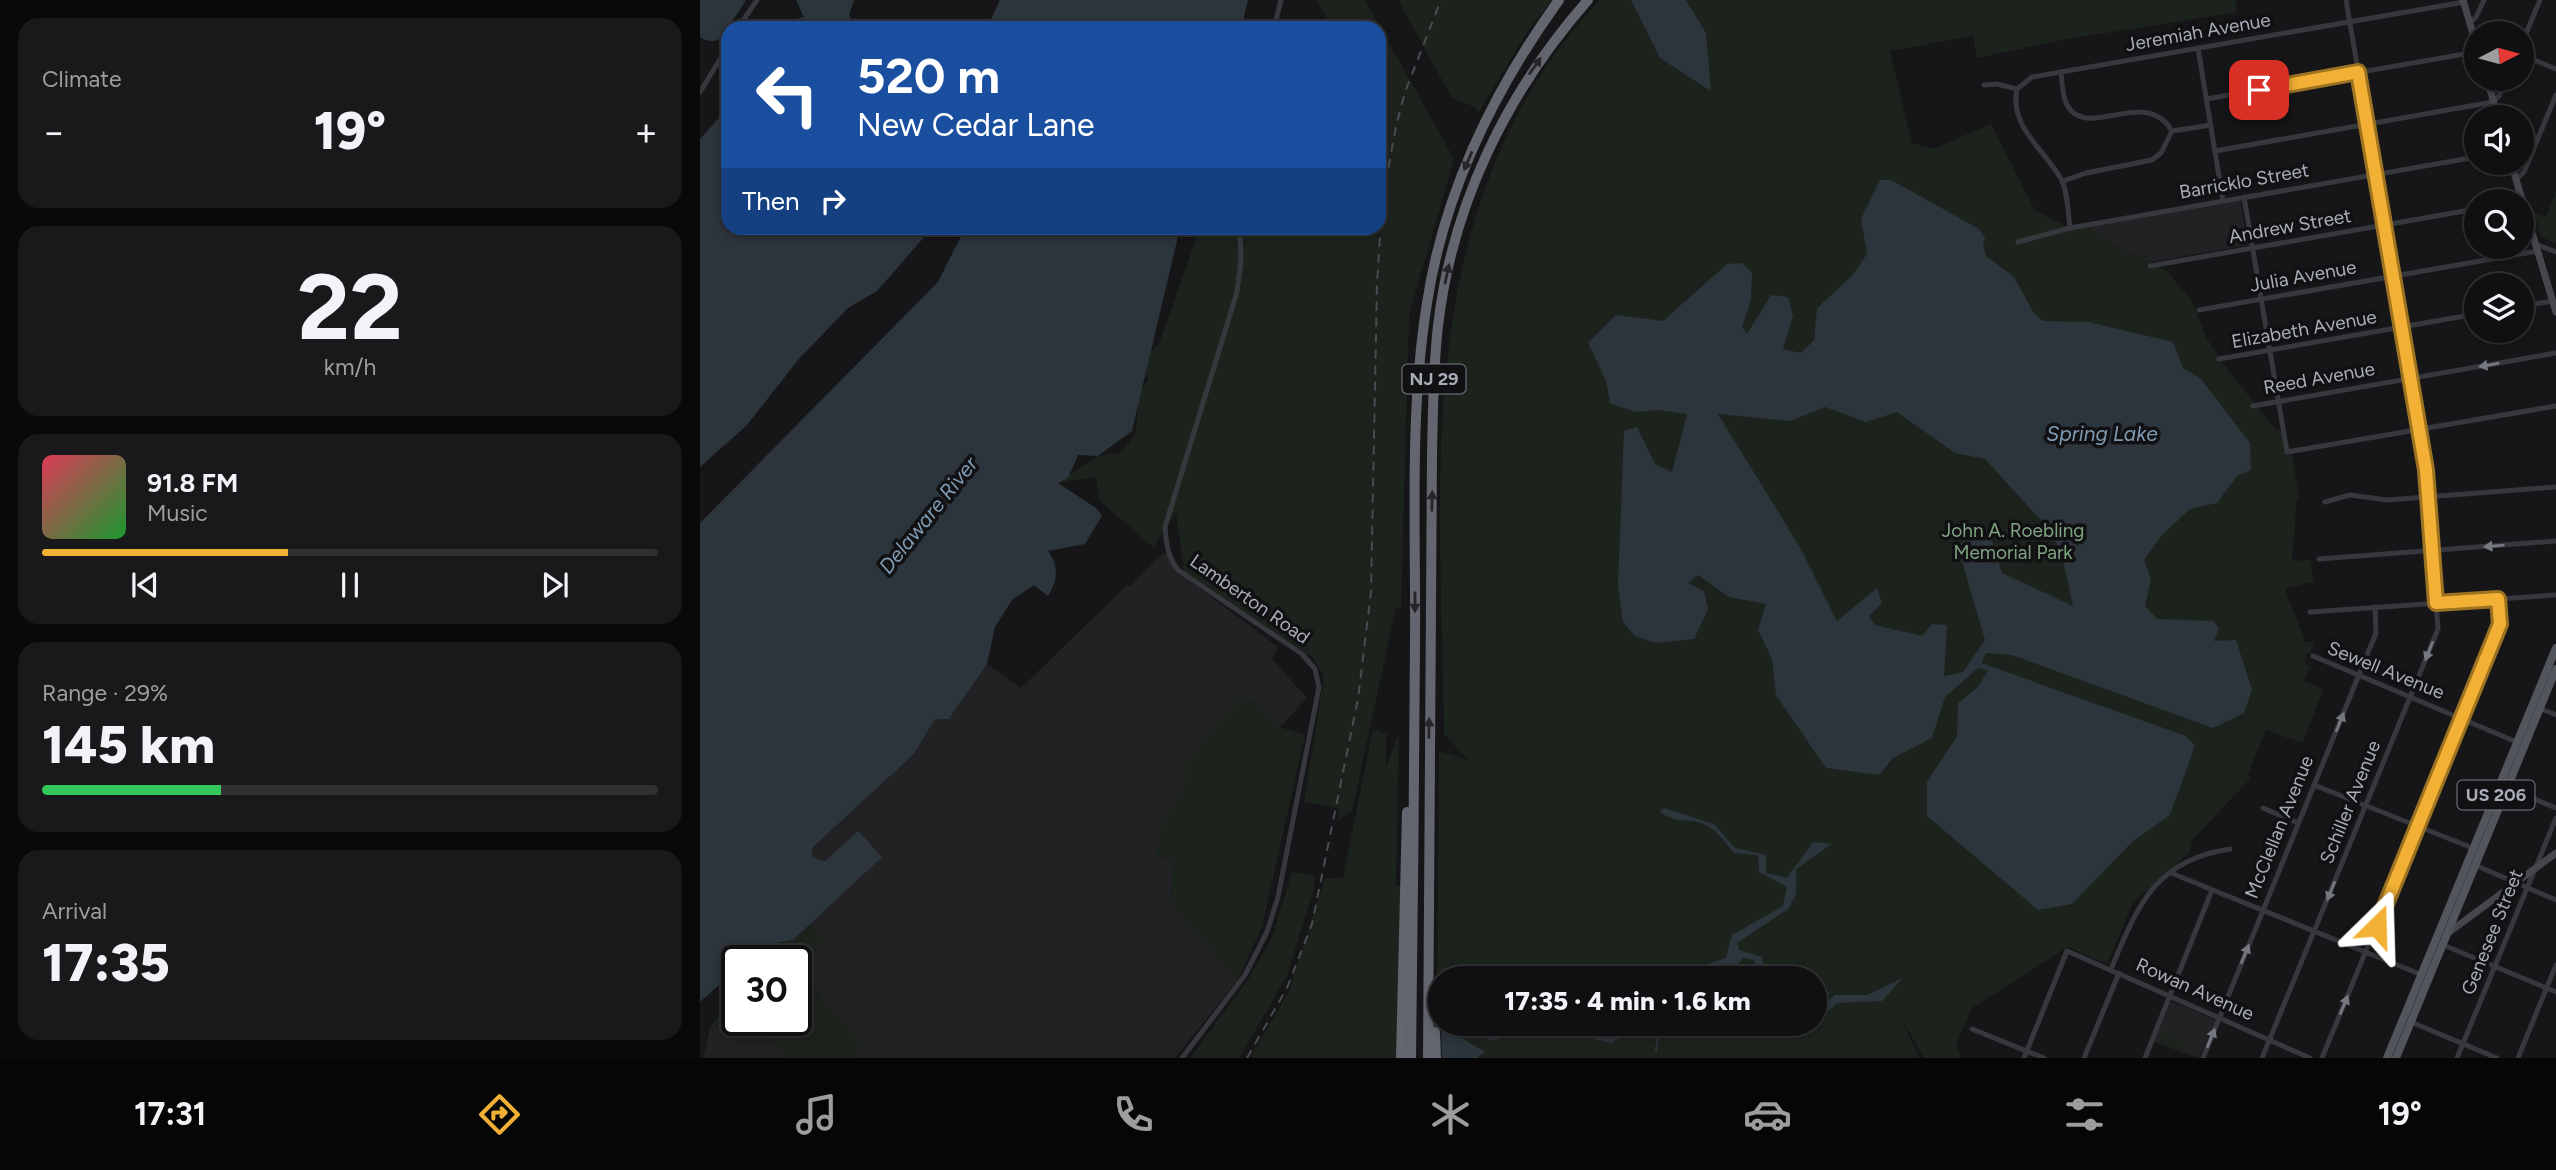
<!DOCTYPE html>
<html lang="en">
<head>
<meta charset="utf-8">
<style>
  :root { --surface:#101012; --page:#19191b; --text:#f1f3f6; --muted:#9c9d9f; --line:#303032; --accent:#f2b134 }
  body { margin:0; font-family:Figtree,sans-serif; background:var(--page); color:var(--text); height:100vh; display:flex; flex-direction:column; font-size:26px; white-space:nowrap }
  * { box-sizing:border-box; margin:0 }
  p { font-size:23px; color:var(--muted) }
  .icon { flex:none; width:38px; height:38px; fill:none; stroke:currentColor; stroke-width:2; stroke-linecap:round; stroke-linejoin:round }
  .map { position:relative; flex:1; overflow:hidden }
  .details { display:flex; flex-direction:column; gap:18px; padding:18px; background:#09090a; width:700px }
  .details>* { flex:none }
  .guide { position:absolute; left:21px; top:21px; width:665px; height:214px; border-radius:21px; box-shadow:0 4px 10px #0003,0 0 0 2px var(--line); background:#1a4fa0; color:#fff; overflow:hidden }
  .needle { width:46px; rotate:84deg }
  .fabs { position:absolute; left:1764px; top:21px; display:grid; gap:14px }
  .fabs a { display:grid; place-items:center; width:70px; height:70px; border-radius:50%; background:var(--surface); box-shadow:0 4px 10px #0003,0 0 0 2px var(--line); font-size:35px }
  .speed { position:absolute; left:21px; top:945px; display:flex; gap:14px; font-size:35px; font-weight:700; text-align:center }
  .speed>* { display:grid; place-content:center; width:91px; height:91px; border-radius:50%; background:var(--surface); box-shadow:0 4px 10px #0003,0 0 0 2px var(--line); line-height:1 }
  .speed .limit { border:4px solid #111; border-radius:10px; background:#fff; color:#111 }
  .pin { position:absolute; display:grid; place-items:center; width:60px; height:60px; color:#fff; margin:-30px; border-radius:14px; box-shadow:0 4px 10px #0006 }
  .me { position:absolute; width:77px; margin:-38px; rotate:22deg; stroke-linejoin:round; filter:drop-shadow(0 0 5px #0008) }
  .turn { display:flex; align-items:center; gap:24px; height:147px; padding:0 21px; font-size:32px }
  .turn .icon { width:91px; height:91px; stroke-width:2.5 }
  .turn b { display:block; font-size:49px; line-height:60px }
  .then { display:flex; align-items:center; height:66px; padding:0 21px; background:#0003; gap:14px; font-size:26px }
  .big { font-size:52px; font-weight:800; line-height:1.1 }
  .details .tile { flex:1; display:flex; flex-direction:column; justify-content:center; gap:10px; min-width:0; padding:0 24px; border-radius:21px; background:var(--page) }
  .details .dial { align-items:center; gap:0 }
  .dial b { font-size:91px; line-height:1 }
  .song { display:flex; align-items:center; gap:21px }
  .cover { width:84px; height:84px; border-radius:10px; background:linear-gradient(135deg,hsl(350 70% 55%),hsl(130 70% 35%)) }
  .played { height:7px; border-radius:4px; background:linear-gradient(90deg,var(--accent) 40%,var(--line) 40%) }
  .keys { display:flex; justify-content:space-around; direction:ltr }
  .heat { display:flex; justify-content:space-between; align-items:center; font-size:38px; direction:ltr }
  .charge { height:10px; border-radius:5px; background:linear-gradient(90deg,#34c759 29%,var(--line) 0) }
  .trip { position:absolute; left:728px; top:966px; width:399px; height:70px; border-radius:35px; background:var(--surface); box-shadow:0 4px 10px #0003,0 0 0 2px var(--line); font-weight:800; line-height:70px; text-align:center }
  .tabs { display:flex; height:112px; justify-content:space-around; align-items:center; background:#060607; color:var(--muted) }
  .tabs .icon { width:49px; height:49px }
  .tabs .active { color:var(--accent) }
  .tabs b { font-size:32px; color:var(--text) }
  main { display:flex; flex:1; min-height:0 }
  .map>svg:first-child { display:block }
  .built { fill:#222225 }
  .green { fill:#1c231d; fill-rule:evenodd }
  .water { fill:#2c353c; fill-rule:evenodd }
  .pier { fill:#161618 }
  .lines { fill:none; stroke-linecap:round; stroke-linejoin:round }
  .stream { stroke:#2c353c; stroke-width:2 }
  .river { stroke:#2c353c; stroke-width:8 }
  .street { stroke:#37383d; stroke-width:5 }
  .secondary { stroke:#45474d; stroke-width:7 }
  .primary { stroke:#53555c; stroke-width:8 }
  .highway { stroke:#63666e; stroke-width:10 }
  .rail { stroke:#4a4c52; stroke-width:2; stroke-dasharray:9 7; stroke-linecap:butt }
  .oneway { fill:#26262a }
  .oneway2 { fill:#757881 }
  .route-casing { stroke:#9d7322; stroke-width:18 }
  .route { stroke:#f2b134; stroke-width:12 }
  .labels { text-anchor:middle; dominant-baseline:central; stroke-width:7; stroke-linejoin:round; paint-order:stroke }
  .shield { fill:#111113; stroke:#7b7e86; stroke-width:2 }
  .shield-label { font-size:18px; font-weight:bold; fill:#a8adb8 }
  .street-label { font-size:19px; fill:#a8adb8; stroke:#111113 }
  .park-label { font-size:19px; fill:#7fa381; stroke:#111113 }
  .water-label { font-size:21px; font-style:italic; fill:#7f9bb3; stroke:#111113 }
</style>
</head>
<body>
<main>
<section class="details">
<div class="tile"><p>Climate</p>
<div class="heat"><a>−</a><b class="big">19°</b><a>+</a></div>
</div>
<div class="tile dial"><b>22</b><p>km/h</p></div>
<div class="tile">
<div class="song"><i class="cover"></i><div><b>91.8 FM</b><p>Music</p></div></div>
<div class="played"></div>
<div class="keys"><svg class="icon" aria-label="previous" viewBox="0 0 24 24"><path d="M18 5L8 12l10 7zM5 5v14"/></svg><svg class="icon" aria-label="pause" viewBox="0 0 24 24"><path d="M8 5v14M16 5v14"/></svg><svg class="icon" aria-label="next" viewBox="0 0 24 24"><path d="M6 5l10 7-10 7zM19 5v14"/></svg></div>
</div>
<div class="tile"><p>Range · 29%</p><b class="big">145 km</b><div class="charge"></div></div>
<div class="tile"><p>Arrival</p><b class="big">17:35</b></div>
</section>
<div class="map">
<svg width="1856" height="1058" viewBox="0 0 1856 1058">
  <rect width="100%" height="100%" fill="#161618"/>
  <g class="built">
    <polygon points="1540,201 1548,245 1451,262 1448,257 1430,254 1387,227"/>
    <polygon points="466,553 479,573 578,647 572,659 607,698 580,727 552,700 485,764 485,784 455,859 473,857 471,905 538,979 475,1058 151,1058 164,1046 115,991 106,959 121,945 128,946 109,923 125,861 112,857 112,848 214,754 235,719 249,719 287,664 321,688 427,585 430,587 458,557"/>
    <polygon points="1471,1001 1516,1020 1499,1058 1454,1042"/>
    <polygon points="11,1025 63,1030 89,1058 3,1058"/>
  </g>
  <g class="green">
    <polygon points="617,0 665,0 754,159 709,315 701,608 696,607 652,811 638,821 639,808 604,802 624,676 612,657 484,572 476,512 453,547 400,501 396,477 357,483 398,456 421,453 436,433 439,394 448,379 438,361 459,344 500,228 679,228 679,28 632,28"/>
    <polygon points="698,0 853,0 829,29 778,113 775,107 752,98"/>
    <path d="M900,0H946L989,5L986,0H1535L1537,12L1362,40L1277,58L1273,36L1190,51L1212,143L1233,149L1291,124L1335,210L1367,227H1387L1430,254L1448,257L1452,264L1466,270L1492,301L1506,337L1524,365L1577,431L1581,430L1582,437L1591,448L1599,498H1597L1592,561L1611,560L1613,582L1586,588C1585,596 1602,627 1604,642H1614L1610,653L1606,654L1605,664L1610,666L1604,681L1623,689L1603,743L1566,730L1547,776L1551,778L1492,840L1490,852L1433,903L1407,964L1368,947L1272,1008L1256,1045L1262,1058H1224L1200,1016L1219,1058H748L744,1024H1115V978H740V1005H737L739,751L768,760L744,734C741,477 708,204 900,0ZM888,343L927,405L910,403L906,381ZM924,431L955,464L1031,597L998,574L987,583L1004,591L1002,620Z"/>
    <polygon points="1856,192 1856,243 1841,237 1834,212 1846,217"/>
    <polygon points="539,697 552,700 580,727 605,735 562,927 538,979 471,905 473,858 455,860 461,825 485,784 485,764"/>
    <polygon points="673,729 686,734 686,767 699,733 696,885 702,887 701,1058 550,1058 589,991 625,878 643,878"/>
    <polygon points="592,872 614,875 614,888 587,976 539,1058 490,1058 549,978 572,938"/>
    <polygon points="109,923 130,947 121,945 106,959 115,991 164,1046 151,1058 89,1058 63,1030 11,1025 37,994 37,1020 96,1020 96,961 58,961 64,945 93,940"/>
    <polygon points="1463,1032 1486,1041 1481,1052 1458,1042"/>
  </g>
  <g class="water">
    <path d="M0,0H46L28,28L27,35C17,41 11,44 0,37Z"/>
    <polygon points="96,0 154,0 149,15 155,28 75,28 82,23 104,17"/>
    <polygon points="300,0 548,0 541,28 287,28"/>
    <polygon points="931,0 986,0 1006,33 1011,91 960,58"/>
    <polygon points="28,99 28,228 232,228 177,291 148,308 98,360 47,425 0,467 0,139 19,118"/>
    <path d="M1180,180H1191L1279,229L1285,238L1283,245L1286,256L1314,277L1333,312L1343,321L1388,322L1473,342L1483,368L1501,379L1550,443L1551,470L1537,476L1517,503L1490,509L1461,536L1444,560L1451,579L1445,606L1457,619L1513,621L1519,628L1514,641L1536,640L1552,690L1544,713L1513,728L1312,655L1286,653L1281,663L1486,736L1495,746L1470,815L1432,842L1372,904L1338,910L1227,816V782L1257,736L1258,703L1277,688L1288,671L1278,668L1245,697L1232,738L1193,758L1179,775L1126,768L1076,695L1072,659L1058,630L1066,604L1029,597L998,575L988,583L1004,591L1008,609L994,639L956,643L935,636L923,622L918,585L924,431L937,427L955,464L972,472L987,414L959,410L935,412L910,403L906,381L888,343L916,315L963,321L1027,264L1041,263L1052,272L1051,300L1042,327L1047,334L1071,295L1088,297L1093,316L1083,349L1101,353L1114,340L1117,308L1152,276L1167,254L1161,219ZM1125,407L1166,422L1197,412L1255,453L1285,459L1347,527L1361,551L1373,606L1302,573L1289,531L1271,526L1258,548L1285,640L1263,672L1244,676L1247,625L1232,624L1222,636L1175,625L1169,616L1182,603L1177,588L1137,621L1101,549L1018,414L1090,421Z"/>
    <path d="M265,228H480L432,431L398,456L378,455L368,478L358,483L396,508L402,516L385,544L348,551C359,566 358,580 348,596L334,585L312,600L295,627L287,664L249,719H235L214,754L112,848V857L125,861L158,831L182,857L93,940L64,945L46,961H37V969L0,1002V523L238,282Z"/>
    <path d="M964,808L1014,824L1035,848L1066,855V873L1087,878L1113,842L1132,844L1096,869V895L1088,909L1037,943L1039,950L1062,957L1066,978H1059L1054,960L1043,958L1031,973L994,978L1008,964L1026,958L1032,935L1083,906L1087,887L1059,872L1058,855L1034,853C1023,839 1011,823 993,821C979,820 973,821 960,812Z"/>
    <polygon points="1203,978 1182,1001 1137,1003 1115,1023 1115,1012 1135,995 1167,995"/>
    <polygon points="740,1024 744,1024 743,1027 785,1052 777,1058 737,1058"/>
    <polygon points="755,1024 896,1024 905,1029 911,1024 961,1024 965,1029 939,1027 911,1043 843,1026 792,1041"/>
    <polygon points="1075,1024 1114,1024 1107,1030 1083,1030"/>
  </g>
  <polygon class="pier" points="740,1001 742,1058 733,1058 733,1005"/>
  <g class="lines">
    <polyline class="stream" points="956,1051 959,1027"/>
    <polyline class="river" points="735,1033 732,1027 740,1011"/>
    <g class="street">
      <polyline points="1770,23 1776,17 1784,0"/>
      <polyline points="38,28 57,0"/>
      <polyline points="574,28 581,0"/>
      <polyline points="1822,43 1840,0"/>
      <polyline points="1498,48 1523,201"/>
      <polyline points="1822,55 1856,69"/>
      <path d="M1361,72C1362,82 1362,95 1367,105C1387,142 1445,85 1472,131"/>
      <polyline points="1284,85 1297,84 1317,89"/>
      <polyline points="1317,89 1332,77 1764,2"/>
      <path d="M1317,89C1309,127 1345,150 1361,179C1368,192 1368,213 1370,228"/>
      <polyline points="0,92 28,46"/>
      <polyline points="1506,99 1776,52"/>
      <polyline points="1472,131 1511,125"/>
      <polyline points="1822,146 1833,151"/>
      <polyline points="1515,151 1793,102 1799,96 1807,79"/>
      <polyline points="1816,180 1824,172 1856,95"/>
      <polyline points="1363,181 1386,173 1452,160 1461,153 1472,131"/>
      <polyline points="1544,197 1587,452 1856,406"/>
      <polyline points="1318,242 1370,228 1776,157"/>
      <polyline points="1835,244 1856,252"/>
      <polyline points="1450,266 1776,209"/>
      <polyline points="1822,306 1853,301"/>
      <polyline points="1499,310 1838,251"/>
      <polyline points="1519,359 1776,314"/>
      <polyline points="1553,406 1856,353"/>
      <polyline points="1625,502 1650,495 1687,500 1856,487"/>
      <polyline points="1619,559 1856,541"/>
      <polyline points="1610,612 1856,595"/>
      <polyline points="1613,656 1819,743"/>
      <polyline points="1839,708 1856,715"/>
      <polyline points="1614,785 1775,849"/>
      <polyline points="1807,788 1856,808"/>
      <polyline points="1563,808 1598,823"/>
      <polyline points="1775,865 1856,900"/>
      <polyline points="1471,873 1722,975"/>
      <polyline points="1736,942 1856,992"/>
      <path d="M1411,969C1438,905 1455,860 1530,849"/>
      <polyline points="1711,1022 1797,1058"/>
      <polyline points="1272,1029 1344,1058"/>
      <path d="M482,1058L545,975L567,932L578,897L619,687L615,669L602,654L478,570C468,557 466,544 465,527L537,292L541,261L540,228"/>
      <polyline points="1324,1058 1367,951 1610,1058"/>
      <polyline points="1384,1058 1419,973"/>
      <polyline points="1445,1058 1512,890"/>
      <polyline points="1503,1058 1676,633 1675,607"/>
      <polyline points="1562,1058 1738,629 1726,470 1646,0"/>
      <polyline points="1622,1058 1800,624 1798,599"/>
      <polyline points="1757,1058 1856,818"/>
      <polyline points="1818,1058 1856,965"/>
    </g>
    <g class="secondary">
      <polyline points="1763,0 1776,44"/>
      <polyline points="1787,79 1798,117"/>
      <polyline points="1811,163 1856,312"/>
      <polyline points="1748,933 1856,853"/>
    </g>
    <g class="primary">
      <polyline points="1687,1058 1856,648"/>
      <polyline points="1696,1058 1856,669"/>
    </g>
    <g class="highway">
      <polyline points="735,1032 736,1058"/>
      <polyline points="701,1058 707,812"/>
      <path d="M711,1058C713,919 714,781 715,642C716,530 709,414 727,303C744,193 794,90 859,0"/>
      <path d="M728,1058L732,454C733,412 733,369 738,326C752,204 807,92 888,0"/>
    </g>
    <polyline class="rail" points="547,1058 587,988 612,924 658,699 671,592 677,284 682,204 696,126 705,92 741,0"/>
  </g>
  <defs><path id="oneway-solid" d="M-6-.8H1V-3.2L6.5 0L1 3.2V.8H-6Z" transform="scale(1.75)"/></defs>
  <g class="oneway">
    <use href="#oneway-solid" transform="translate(835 66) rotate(-55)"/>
    <use href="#oneway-solid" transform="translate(768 161) rotate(113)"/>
    <use href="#oneway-solid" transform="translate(747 274) rotate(-78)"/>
    <use href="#oneway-solid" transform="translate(732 501) rotate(-89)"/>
    <use href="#oneway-solid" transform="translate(715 602) rotate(90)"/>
    <use href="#oneway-solid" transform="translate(729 728) rotate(-89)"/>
  </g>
  <g class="oneway2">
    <use href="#oneway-solid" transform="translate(1789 365) rotate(170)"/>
    <use href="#oneway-solid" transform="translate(1794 546) rotate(175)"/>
    <use href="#oneway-solid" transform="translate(1729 651) rotate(112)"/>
    <use href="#oneway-solid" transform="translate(1640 722) rotate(-68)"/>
    <use href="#oneway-solid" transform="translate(1631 891) rotate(112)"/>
    <use href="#oneway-solid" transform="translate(1545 954) rotate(-68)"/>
    <use href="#oneway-solid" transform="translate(1644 1005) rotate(-67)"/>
    <use href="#oneway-solid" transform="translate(1511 1038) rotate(-68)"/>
  </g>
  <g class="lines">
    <g class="route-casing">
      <polyline id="route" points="1559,90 1658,72 1726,470 1736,603 1798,599 1800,624 1677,926"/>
    </g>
    <use href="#route" class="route"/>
  </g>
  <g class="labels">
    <g class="shield">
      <rect x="702.5" y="364.5" width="63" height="29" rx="5"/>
      <rect x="1757.5" y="780.5" width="77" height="29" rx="5"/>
    </g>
    <g class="shield-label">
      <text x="734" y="379">NJ 29</text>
      <text x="1796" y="795">US 206</text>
    </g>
    <g class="street-label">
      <text transform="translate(1498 32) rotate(-10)">Jeremiah Avenue</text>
      <text transform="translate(1544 181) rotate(-10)">Barricklo Street</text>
      <text transform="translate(1590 226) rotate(-10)">Andrew Street</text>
      <text transform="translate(1603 276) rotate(-10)">Julia Avenue</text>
      <text transform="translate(1604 329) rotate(-10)">Elizabeth Avenue</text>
      <text transform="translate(1619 378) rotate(-10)">Reed Avenue</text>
      <text transform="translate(550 599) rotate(35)">Lamberton Road</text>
      <text transform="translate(1686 670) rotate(22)">Sewell Avenue</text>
      <text transform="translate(1650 802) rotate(-68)">Schiller Avenue</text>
      <text transform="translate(1579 827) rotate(-68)">McClellan Avenue</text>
      <text transform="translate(1792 932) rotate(-68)">Genesee Street</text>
      <text transform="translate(1495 989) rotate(24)">Rowan Avenue</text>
    </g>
    <g class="park-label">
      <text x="1313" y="530">John A. Roebling<tspan x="1313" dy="22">Memorial Park</tspan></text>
    </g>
    <g class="water-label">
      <text x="1402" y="433">Spring Lake</text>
      <text transform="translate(228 515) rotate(-51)">Delaware River</text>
    </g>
  </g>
</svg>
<div class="fabs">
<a><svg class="needle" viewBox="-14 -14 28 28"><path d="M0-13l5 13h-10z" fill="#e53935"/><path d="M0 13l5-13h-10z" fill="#9c9d9f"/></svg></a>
<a><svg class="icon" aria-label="sound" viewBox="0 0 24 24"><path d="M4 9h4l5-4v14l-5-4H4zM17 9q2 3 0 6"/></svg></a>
<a><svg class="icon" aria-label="search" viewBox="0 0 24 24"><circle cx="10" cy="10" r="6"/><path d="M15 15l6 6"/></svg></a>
<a><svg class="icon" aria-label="layers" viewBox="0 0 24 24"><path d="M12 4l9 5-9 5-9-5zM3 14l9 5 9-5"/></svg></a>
</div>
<div class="speed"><div class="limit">30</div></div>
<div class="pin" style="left:1559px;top:90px;background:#d93025"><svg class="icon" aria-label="arrive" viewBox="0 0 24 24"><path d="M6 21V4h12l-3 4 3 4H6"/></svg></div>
<svg class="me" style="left:1677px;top:926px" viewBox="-20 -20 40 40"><path d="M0-17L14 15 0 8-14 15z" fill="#f2b134" stroke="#fff" stroke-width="4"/></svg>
<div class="trip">17:35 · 4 min · 1.6 km</div>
<div class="guide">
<div class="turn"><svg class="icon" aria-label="left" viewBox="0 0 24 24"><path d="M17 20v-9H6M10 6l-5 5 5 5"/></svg><div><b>520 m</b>New Cedar Lane</div></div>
<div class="then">Then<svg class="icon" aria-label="right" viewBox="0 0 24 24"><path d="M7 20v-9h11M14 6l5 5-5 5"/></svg></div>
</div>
</div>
</main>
<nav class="tabs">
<b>17:31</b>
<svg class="icon active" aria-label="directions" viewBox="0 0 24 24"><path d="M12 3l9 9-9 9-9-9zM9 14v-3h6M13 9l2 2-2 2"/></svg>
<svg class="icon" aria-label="music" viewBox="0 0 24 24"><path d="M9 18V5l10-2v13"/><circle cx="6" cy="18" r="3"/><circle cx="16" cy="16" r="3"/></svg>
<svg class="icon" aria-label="phone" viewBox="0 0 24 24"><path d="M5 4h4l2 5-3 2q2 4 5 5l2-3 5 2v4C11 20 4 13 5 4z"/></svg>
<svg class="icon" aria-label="climate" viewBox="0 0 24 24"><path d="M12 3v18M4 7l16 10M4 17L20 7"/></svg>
<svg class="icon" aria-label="car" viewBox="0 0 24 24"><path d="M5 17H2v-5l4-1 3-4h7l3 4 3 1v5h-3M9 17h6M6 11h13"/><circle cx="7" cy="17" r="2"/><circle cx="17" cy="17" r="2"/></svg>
<svg class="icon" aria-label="filters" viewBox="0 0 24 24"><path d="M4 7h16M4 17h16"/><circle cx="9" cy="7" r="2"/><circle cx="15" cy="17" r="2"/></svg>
<b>19°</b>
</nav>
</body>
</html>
